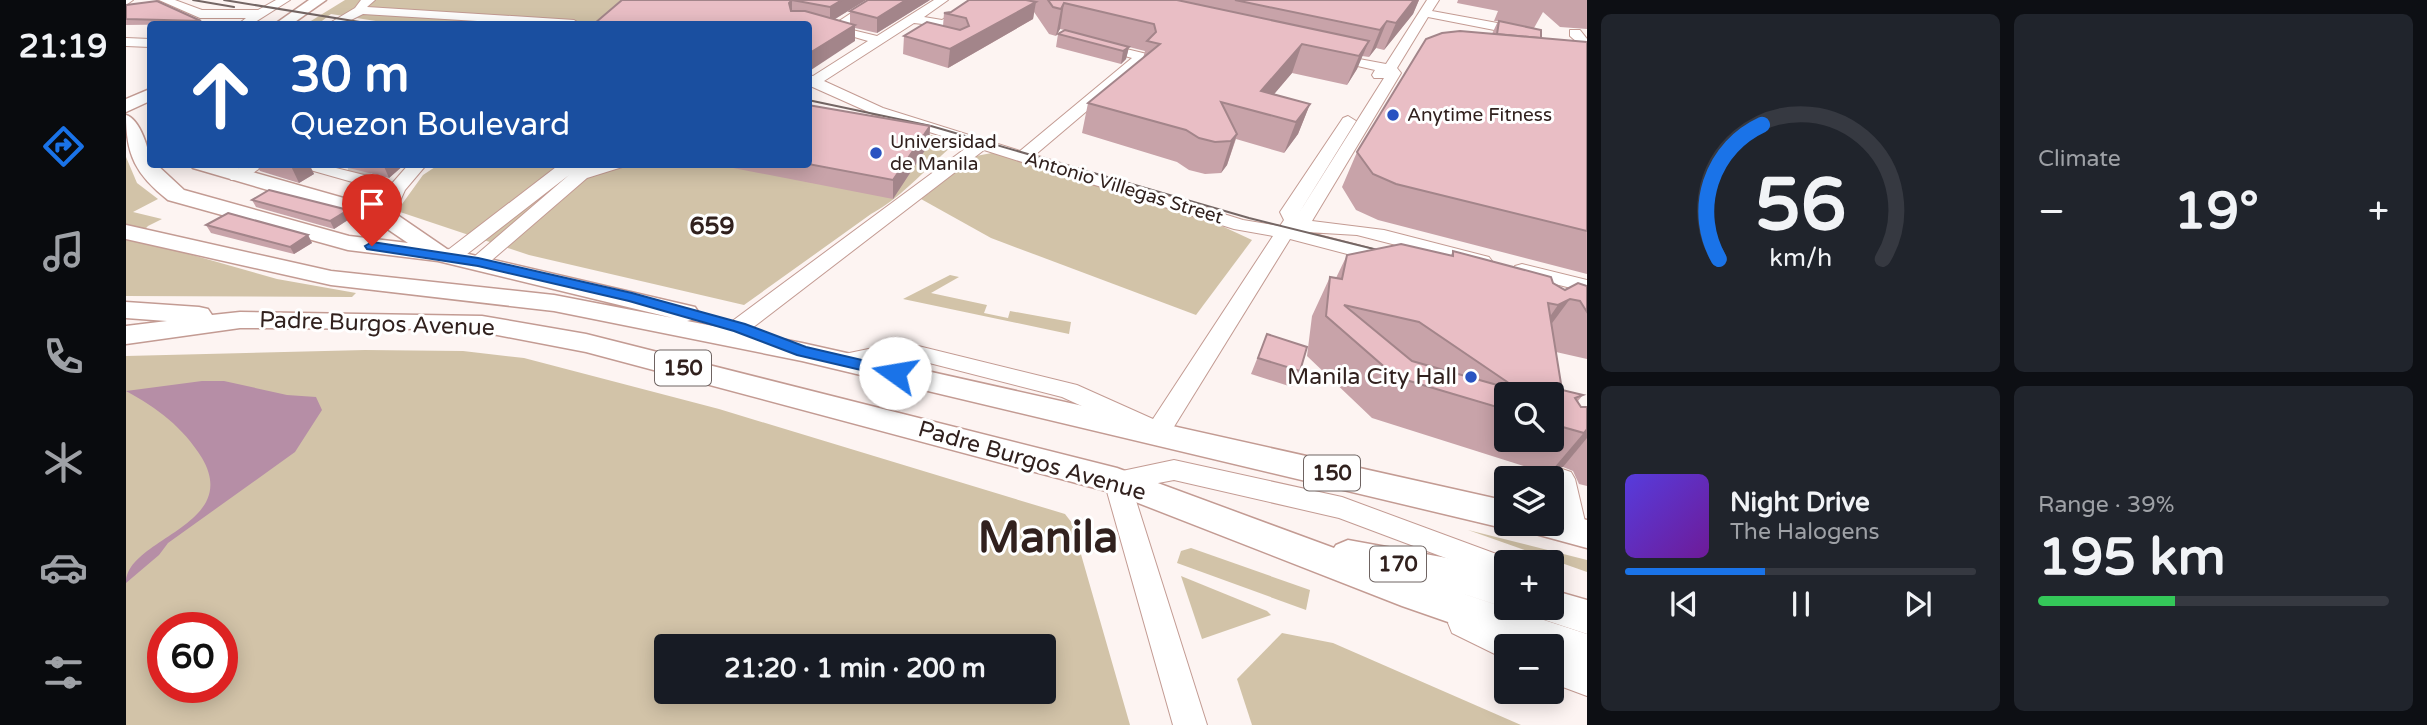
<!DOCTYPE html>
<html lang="en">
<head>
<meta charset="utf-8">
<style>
  :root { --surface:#171b24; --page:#20242c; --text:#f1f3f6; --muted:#9ea1a6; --line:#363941; --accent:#1a73e8 }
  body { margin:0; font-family:"Varela Round",sans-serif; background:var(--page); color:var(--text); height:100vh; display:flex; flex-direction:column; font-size:26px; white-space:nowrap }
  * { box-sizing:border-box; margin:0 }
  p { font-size:23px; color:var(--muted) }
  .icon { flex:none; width:38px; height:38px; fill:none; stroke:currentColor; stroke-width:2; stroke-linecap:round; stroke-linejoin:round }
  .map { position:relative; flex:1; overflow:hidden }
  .sheet { display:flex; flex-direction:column; gap:14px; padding:14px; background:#0d0f14; width:840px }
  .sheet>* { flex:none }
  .top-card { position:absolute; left:21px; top:21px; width:665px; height:147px; border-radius:7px; box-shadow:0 4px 18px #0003; background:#1a4fa0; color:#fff; overflow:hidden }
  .tools { position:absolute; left:1368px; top:382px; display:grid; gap:14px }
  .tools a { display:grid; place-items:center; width:70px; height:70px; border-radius:7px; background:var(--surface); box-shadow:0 4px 18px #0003; font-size:35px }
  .speed { position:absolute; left:21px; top:612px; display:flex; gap:14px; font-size:35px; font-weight:700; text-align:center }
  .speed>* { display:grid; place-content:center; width:91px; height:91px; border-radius:50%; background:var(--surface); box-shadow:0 4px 18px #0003; line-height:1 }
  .speed .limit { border:10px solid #d22; background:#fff; color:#111 }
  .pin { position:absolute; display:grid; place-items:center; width:60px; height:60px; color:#fff; margin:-72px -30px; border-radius:50% 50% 50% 0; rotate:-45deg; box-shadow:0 0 7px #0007 }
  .pin .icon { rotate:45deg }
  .me { position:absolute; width:77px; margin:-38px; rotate:283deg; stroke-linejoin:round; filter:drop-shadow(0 0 5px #0008) }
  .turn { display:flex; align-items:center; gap:24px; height:147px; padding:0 28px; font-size:32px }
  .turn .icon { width:91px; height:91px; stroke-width:2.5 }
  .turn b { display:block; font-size:49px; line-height:60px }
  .big { font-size:52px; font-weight:700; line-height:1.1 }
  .sheet .widget { flex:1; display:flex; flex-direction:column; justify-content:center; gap:10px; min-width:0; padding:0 24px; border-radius:10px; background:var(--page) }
  .sheet .dial { align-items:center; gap:0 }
  .dial svg { height:182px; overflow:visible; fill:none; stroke:var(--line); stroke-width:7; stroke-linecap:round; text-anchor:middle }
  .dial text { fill:var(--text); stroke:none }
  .song { display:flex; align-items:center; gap:21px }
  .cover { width:84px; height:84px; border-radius:10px; background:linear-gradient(135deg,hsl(250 70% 55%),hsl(280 70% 35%)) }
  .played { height:7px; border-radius:4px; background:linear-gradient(90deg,var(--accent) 40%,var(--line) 40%) }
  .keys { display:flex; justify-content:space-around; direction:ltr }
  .heat { display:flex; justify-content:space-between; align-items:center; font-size:38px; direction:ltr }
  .charge { height:10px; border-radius:5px; background:linear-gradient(90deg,#34c759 39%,var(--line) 0) }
  .sheet .tiles { flex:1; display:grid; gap:14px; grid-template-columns:repeat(2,1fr) }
  .trip { position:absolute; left:528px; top:634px; width:402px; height:70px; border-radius:7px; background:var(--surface); box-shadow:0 4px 18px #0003; font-weight:700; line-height:70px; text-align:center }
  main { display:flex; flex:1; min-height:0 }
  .menu { display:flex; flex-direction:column; width:126px; justify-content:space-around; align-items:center; background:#090b0e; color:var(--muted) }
  .menu .icon { width:49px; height:49px }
  .menu .current { color:var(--accent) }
  .menu b { font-size:32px; color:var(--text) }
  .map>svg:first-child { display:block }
  .green { fill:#d2c3a8; fill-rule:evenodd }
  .water { fill:#b68ea6 }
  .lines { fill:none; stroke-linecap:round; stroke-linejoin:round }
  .minor-tunnel { stroke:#d4cac8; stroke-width:18; stroke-dasharray:18 9; stroke-linecap:butt }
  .minor-casing { stroke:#c39b93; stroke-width:2 }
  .major-casing { stroke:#c39b93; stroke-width:3 }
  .minor { fill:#fff; fill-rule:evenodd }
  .major { fill:#fff; fill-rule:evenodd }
  .tram { stroke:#746664; stroke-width:2 }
  .wall { fill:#c8a3a9; fill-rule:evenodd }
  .shaded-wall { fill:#a3858a }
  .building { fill:#e9bec5; stroke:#a3858a; stroke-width:2; fill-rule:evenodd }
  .route { fill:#1a73e8; stroke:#114b97; stroke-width:2 }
  .poi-dot { fill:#2953c1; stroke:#fff; stroke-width:2.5 }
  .labels { text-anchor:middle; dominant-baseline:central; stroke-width:6; stroke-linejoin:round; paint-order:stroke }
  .far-poi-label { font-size:19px; fill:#31211e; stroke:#fff; text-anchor:start }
  .far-street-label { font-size:19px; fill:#31211e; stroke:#fff }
  .shield { fill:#fff; stroke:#6f6462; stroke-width:2 }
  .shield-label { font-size:21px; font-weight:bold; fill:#31211e }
  .street-label { font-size:23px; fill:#31211e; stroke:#fff }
  .poi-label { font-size:23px; fill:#31211e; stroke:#fff; text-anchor:end }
  .neighbourhood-label { font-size:24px; font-weight:bold; fill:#31211e; stroke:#fff }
  .near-town-label { font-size:44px; font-weight:bold; fill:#31211e; stroke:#fff }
</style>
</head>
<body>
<main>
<nav class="menu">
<b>21:19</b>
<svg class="icon current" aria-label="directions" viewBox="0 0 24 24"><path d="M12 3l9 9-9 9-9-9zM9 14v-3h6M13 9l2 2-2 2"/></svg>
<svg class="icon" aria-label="music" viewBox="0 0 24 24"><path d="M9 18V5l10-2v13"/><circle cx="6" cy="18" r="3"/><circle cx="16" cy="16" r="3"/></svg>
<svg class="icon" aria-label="phone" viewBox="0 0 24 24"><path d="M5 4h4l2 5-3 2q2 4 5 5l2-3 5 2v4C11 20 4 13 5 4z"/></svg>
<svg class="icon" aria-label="climate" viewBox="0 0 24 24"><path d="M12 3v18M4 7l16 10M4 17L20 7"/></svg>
<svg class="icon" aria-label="car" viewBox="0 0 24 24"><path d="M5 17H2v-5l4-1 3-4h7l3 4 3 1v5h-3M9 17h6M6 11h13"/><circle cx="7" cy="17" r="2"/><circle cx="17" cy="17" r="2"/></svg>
<svg class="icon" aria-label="filters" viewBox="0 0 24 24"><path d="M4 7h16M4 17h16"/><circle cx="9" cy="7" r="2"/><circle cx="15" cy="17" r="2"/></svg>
</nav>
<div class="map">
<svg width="1461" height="725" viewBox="0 0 1461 725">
  <rect width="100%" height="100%" fill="#fdf4f2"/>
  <g class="green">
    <polygon points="219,0 540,0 516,24 269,24 205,14 192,24 180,24"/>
    <path d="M683,108L832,141C803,165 778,196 745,214L618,305L403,255L271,211L297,175L312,165L682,164Z"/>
    <polygon points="871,152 1098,227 1126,240 1070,315 865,238 795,199 850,156"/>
    <polygon points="0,157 11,183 32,199 7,212 36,219 22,226 10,239 151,279 230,293 226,297 0,296"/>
    <polygon points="824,275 833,277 805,293 861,305 858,313 882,318 884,311 945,322 943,334 777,299"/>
    <path d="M239,350L337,351L398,358L593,409L939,514L946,523L1004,725H0V356ZM37,628H96V688H37ZM541,646H919V691H541Z"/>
    <polygon points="1342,530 1461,560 1461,572"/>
    <polygon points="1065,548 1184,590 1180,610 1051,563 1055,551"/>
    <polygon points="1055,576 1141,611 1145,615 1076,639"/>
    <polygon points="1156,633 1207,643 1395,725 1126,725 1111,679"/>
  </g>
  <path class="water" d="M76,381H98L161,395L190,397L196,410L169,452L42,543L33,555L0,583C0,538 116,526 76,458C57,427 31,408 0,391Z"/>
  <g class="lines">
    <polyline class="minor-tunnel" points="230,164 232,172 243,164"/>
    <g class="minor-casing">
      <g id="minor">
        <polygon points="0,0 7,0 0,5"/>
        <polygon points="33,0 49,0 76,10 132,10 150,0 164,0 126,24 117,24 115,22 120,18 74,18"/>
        <polygon points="235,0 249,0 241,7 448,20 454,24 399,24 237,14 217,24 202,24 229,8"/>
        <polygon points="745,0 759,0 718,28 751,36 808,0 822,0 798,17 816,20 848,0 862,0 822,27 788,23 698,81 757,108 894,151 1006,58 967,47 967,41 1021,54 1021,60 909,155 1117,220 1154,226 1158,220 1154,212 1217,118 1222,116 1230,121 1173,213 1258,78 1248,78 1246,75 1249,70 1201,59 1201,53 1260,64 1301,0 1313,0 1306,11 1404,29 1404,35 1399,36 1302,17 1271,68 1275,73 1186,221 1258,230 1363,257 1366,261 1356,267 1231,235 1181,232 1274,256 1277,260 1267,266 1164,239 1041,438 1032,441 936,397 776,356 717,369 709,366 706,361 709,356 776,342 951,385 1027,419 1147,236 1108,229 858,150 621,332 605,332 602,327 605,322 844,145 747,114 682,85 682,75 687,76 742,41 701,29"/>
        <polygon points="1444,30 1454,30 1461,39 1461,51 1444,36"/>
        <polygon points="0,38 24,39 24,47 0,46"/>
        <polygon points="119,164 140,164 117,180 105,180 102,176"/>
        <polygon points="163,164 194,164 250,178 256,179 262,188 283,164 301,164 279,190 265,221 259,223 250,217 260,192 241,212 229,212 226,208 244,187"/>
        <polygon points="434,164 465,168 506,164 461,178 359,266 352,268 342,262 443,175 332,261 318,261 315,257 318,253"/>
        <polygon points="1396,264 1461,280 1461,292 1389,274 1386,270 1389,266"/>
        <polygon points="1048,460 1216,497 1392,562 1381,562 1381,581 1213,518 1048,480 1006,488 1081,725 1047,725 978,481 982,474"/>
        <path d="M1436,469L1445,472L1449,479L1461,530L1457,538L1447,541L1437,538C1428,520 1426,498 1426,478H1424L1427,472Z"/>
        <polygon points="1337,609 1392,636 1397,646 1381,646 1381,660 1326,633 1322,623 1326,613"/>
        <polygon points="1426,653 1461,666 1461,696 1426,683"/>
      </g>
    </g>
    <g class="major-casing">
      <g id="major">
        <polygon points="183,0 200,0 166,24 149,24"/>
        <polygon points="24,89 24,101 0,112 0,99"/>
        <path d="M0,115C14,119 24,151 24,164H30L58,190L223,236L282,243L251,222L67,168L64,164H98L267,212L321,249L569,307L573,313L569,319L561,321L676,343L1381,501V523H1394L1381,529L676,361L428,311L205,285L0,239V225L205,271L428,295L547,318L312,261L222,250L42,200C10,175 0,155 0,115Z"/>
        <polygon points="0,302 73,307 82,309 86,315 114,312 356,316 460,334 991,468 1208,548 1210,545 1222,540 1321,558 1381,576 1381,608 1319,588 1461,634 1461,670 1426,658 1426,646 1391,646 1276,606 984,492 460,352 356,332 310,329 114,328 0,344 0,326 41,321 0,318"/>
        <polygon points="1426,511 1461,520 1461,548 1406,533 1401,523 1426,523"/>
        <polygon points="1426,590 1461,600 1461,634 1413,618 1408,607 1426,607"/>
      </g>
    </g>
    <use href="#minor" class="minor"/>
    <use href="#major" class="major"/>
    <g class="tram">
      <polyline points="67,0 108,7"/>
      <polyline points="98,0 246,24"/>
      <polyline points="682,100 805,126 1123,218 1268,254"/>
    </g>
  </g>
  <g class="wall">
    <polygon points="496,0 740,0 709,19 724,24 724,11 804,0 751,33 729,28 729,41 682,24 470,24 469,23"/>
    <polygon points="843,0 1293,0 1287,14 1258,50 1250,48 1243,57 1236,56 1231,69 1221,85 1166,73 1147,95 1184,104 1172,134 1158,153 1110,139 1101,165 1095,173 1079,174 1063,170 1051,162 956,133 962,103 1017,58 1019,51 1003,47 1000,59 995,64 930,47 932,34 938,30 934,29 930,36 923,34 908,12 907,19 822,68 777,54 778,36 817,26 818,13 825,12"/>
    <polygon points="1332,0 1461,0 1461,29 1434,27 1417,12 1408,28 1415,38 1461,42 1461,274 1252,220 1230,210 1216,187 1231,152 1366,34 1372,21 1368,21 1372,11 1331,3"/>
    <polygon points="0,5 75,21 77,24 0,25"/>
    <polygon points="804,126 803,144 767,199 602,167 602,164 682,164"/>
    <polygon points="130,164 183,164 188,174 173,183 134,171"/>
    <polygon points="207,164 279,164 263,178"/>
    <polygon points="126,200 222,210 225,218 208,229 130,207"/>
    <polygon points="80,225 182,235 186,243 168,254 85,233"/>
    <path d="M1327,251L1427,283L1439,290L1461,286V359L1430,352L1436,390L1457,395L1452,401L1455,407H1461V486L1453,484L1447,471L1437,467L1427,469L1423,474L1246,418L1181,356L1186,316L1204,277L1210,278L1221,255H1325ZM1381,394H1426V439H1381Z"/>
    <polygon points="1141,334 1174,371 1166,387 1125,374"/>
  </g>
  <g class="shaded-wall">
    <polygon points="666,0 666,15 663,3"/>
    <polygon points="716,0 740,0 704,22 704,7"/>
    <polygon points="780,0 804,0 751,33 751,18"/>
    <polygon points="1286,0 1293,0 1287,14 1258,50 1270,23"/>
    <polygon points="910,2 907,19 822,68 824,49"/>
    <polygon points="938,3 934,29 930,36 935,9"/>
    <polygon points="1261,21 1250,48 1243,57 1254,30"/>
    <polygon points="729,25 729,41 682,72 682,54"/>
    <polygon points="1243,41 1231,69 1221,85 1233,56"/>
    <polygon points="1176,44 1166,73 1133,112 1135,91"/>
    <polygon points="1003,47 1000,59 995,64 997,51"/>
    <polygon points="1184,104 1172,134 1158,153 1170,122"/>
    <polygon points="804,126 803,144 767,199 767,180"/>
    <polygon points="1111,134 1101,165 1095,173 1105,141"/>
    <polygon points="164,164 183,164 188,174 173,183"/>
    <polygon points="257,164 279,164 263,178"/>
    <polygon points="222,210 225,218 208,229 204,221"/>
    <polygon points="182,235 186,243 168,254 164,247"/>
    <polygon points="1444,299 1415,338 1404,345 1432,305"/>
    <polygon points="1461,429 1461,438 1437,467 1427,469"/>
  </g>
  <g class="building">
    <polygon points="496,0 716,0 704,7 666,0 663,3 665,11 679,11 729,25 682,54 682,24 495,24 469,23"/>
    <polygon points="742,0 780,0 751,18 724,11"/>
    <polygon points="843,0 900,0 910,2 824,49 778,36 801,22 834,30 843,26 840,18 818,13 825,12"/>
    <polygon points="922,0 1051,0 1243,41 1233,56 1176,44 1135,91 1184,104 1170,122 1095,102 1111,134 1105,141 1089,142 1073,138 1060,130 962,103 1034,44 1021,41 1030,32 1028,24 938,3 935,9 927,7"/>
    <polygon points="1109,0 1288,0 1270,23 1261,21 1254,30"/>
    <polygon points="31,1 75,21 0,19 0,5"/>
    <polygon points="1373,21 1415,30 1415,38 1371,34"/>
    <polygon points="939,30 1003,47 997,51 932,34"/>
    <polygon points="1334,31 1461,42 1461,231 1270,184 1247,174 1231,152 1300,39 1316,33"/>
    <polygon points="682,105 804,126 767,180 682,164"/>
    <polygon points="143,190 222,210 204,221 126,200"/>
    <polygon points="102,213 182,235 164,247 80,225"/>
    <path d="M1275,244L1327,256V251L1425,277L1427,283L1439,290L1452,283L1461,286V312L1454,301L1444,299L1432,305L1422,303L1436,390L1457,395L1449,398L1455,407H1461V429L1458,433L1426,424V394H1381V410L1270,377L1200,316L1204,277L1216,279L1221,255ZM1218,305L1293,322L1396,392L1286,361Z"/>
    <polygon points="1141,334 1181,347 1174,371 1132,358"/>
  </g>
  <polygon class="route" points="246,242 352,258 506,293 619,324 680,347 775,369 777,373 769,378 671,355 608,331 503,301 352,266 241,249 239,246"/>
  <g class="poi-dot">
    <circle cx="1267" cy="115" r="7"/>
    <circle cx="750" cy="153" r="7"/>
    <circle cx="1345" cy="377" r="7"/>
  </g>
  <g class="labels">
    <g class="far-poi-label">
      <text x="1281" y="115">Anytime Fitness</text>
      <text x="764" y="142">Universidad<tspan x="764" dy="22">de Manila</tspan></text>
    </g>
    <g class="far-street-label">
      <text transform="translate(998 188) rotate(17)">Antonio Villegas Street</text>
    </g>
    <g class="shield">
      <rect x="529" y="350.5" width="56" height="35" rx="5"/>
      <rect x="1178" y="455.5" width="56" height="35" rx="5"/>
      <rect x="1244" y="546.5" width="56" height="35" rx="5"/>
    </g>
    <g class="shield-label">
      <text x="557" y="368">150</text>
      <text x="1206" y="473">150</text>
      <text x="1272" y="564">170</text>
    </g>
    <g class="street-label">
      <text transform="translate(251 324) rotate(2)">Padre Burgos Avenue</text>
      <text transform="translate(906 461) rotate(16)">Padre Burgos Avenue</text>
    </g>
    <g class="poi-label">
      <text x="1331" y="377">Manila City Hall</text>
    </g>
    <g class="neighbourhood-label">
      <text x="586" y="226">659</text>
    </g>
    <g class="near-town-label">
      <text x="922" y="538">Manila</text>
    </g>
  </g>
</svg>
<div class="tools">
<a><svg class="icon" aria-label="search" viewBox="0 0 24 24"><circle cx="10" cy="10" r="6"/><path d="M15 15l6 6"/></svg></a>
<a><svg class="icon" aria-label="layers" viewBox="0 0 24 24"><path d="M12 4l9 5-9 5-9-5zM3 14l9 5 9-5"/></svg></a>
<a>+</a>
<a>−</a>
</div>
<div class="speed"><div class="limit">60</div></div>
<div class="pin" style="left:246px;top:246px;background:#d93025"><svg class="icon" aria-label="arrive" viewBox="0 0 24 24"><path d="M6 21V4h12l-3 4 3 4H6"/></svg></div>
<svg class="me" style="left:769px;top:373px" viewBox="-20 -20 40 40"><circle r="19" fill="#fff"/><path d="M0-13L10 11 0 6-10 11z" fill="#1a73e8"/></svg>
<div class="trip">21:20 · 1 min · 200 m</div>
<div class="top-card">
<div class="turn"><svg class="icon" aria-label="ahead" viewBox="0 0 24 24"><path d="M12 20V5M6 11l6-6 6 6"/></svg><div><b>30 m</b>Quezon Boulevard</div></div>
</div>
</div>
<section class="sheet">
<div class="tiles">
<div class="widget dial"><svg viewBox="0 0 100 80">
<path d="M14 69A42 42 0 1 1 86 69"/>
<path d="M14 69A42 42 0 0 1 33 10" stroke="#1a73e8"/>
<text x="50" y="56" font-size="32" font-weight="700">56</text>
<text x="50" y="72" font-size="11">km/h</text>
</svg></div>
<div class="widget"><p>Climate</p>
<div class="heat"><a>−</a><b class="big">19°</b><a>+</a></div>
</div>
<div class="widget">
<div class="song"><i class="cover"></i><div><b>Night Drive</b><p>The Halogens</p></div></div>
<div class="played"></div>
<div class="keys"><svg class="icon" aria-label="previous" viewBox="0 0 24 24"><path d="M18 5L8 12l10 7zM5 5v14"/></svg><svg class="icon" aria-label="pause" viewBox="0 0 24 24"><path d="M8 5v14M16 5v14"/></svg><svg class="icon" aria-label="next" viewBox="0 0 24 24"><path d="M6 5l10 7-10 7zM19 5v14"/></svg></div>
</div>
<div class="widget"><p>Range · 39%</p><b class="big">195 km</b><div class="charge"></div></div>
</div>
</section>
</main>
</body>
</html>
